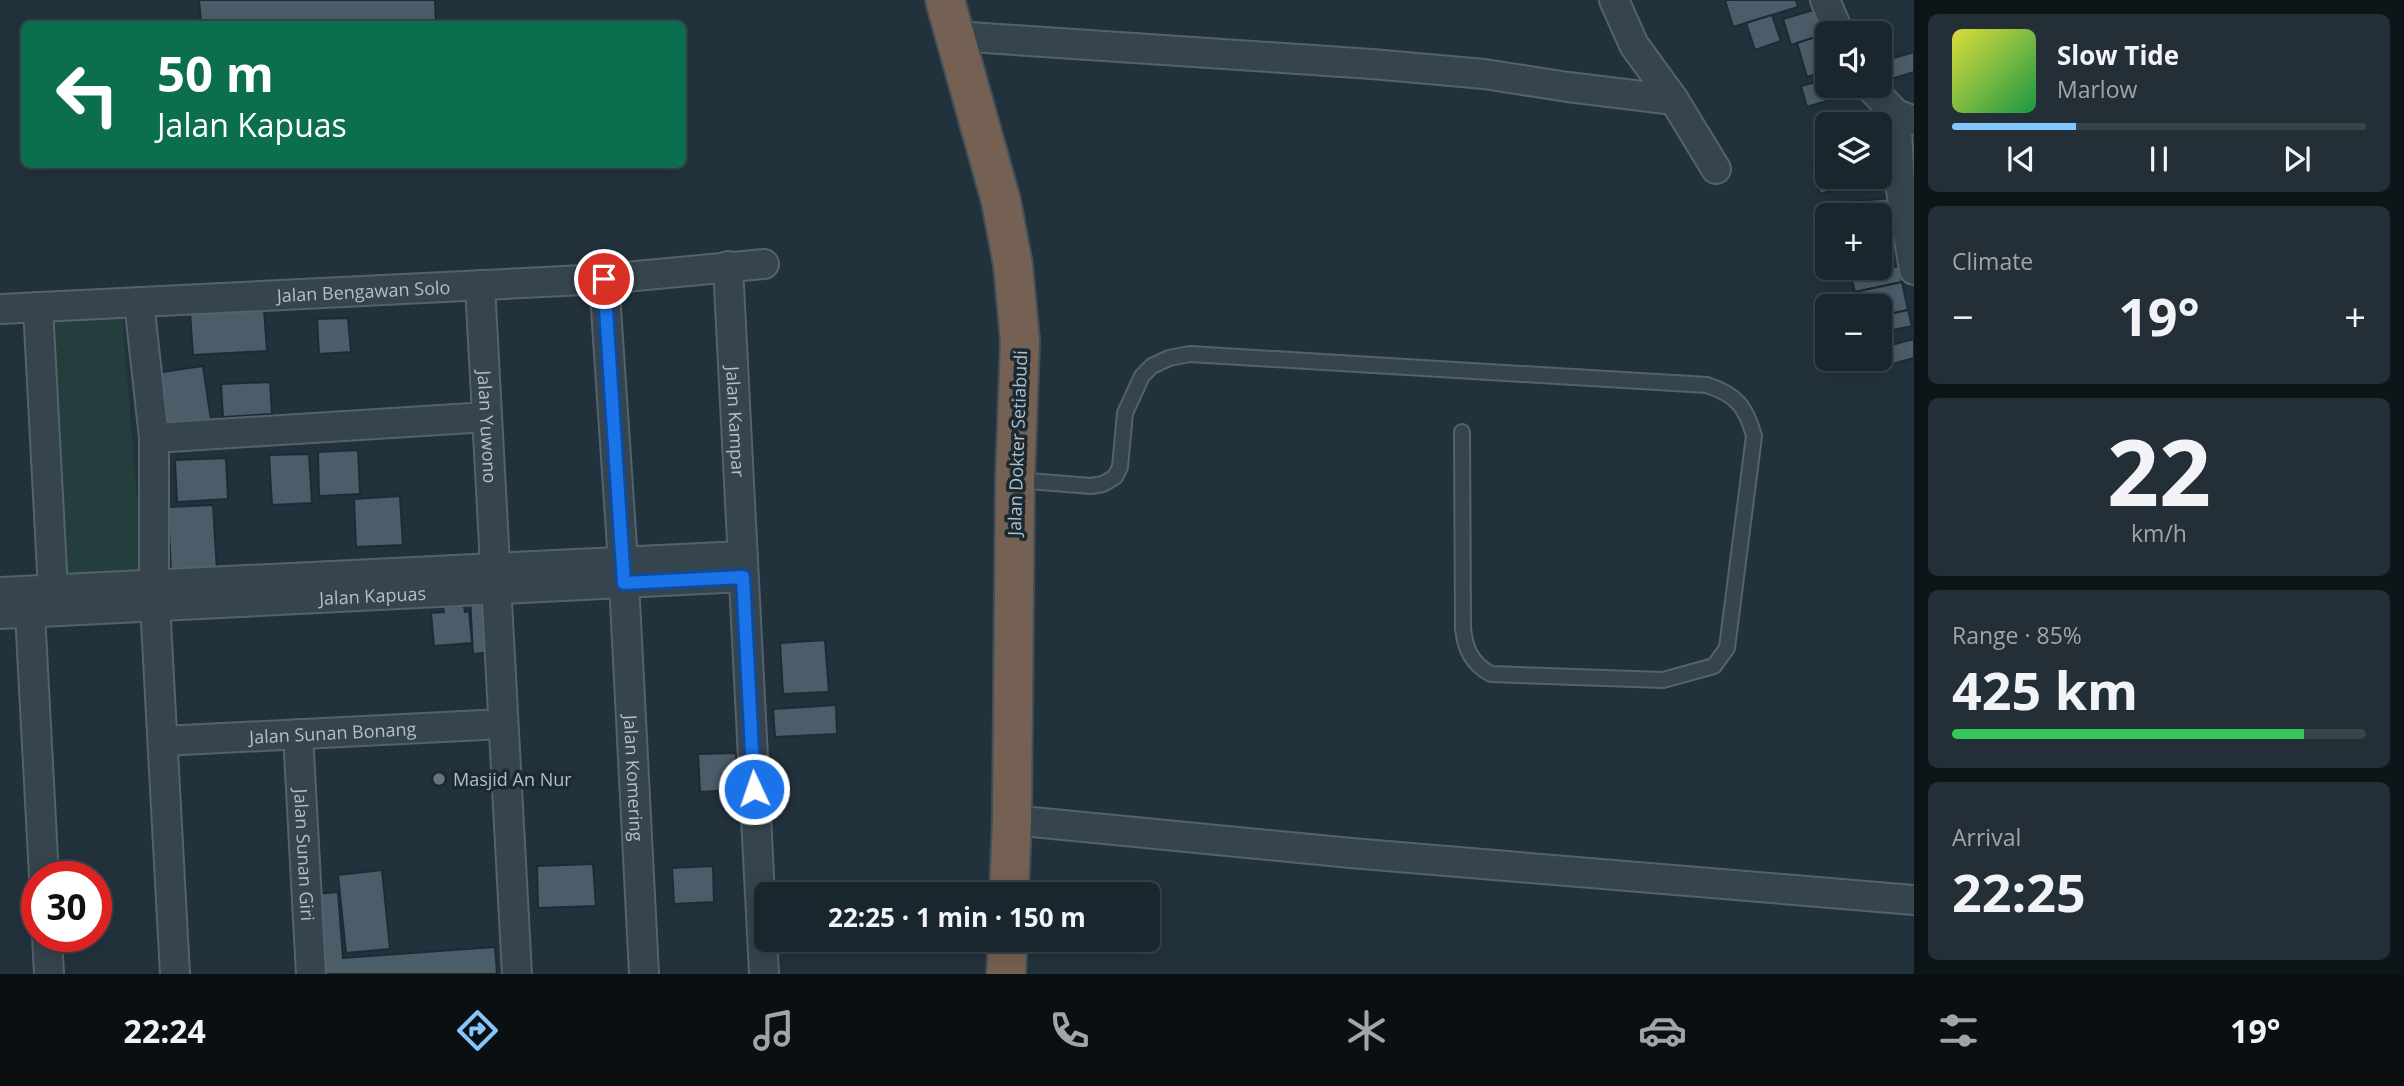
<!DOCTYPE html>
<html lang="en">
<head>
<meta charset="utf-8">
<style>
  :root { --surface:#1a262e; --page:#232e36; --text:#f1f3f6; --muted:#9fa5aa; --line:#38434a; --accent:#83c7fc }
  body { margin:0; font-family:"Open Sans",sans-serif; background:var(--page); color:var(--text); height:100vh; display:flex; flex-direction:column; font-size:26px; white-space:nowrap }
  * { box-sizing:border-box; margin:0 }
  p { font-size:23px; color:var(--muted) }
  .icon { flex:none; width:38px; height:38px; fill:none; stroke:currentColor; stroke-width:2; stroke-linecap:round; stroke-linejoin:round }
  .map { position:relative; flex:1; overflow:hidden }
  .drawer { display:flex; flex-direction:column; gap:14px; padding:14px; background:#0e1519; width:490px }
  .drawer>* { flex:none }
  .hud { position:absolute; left:21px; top:21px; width:665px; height:147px; border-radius:10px; box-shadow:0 4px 18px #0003,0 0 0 2px var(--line); background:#0b6e4f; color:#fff; overflow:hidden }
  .fabs { position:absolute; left:1815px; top:21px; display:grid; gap:14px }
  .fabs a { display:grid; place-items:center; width:77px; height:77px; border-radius:10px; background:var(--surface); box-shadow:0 4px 18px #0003,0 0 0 2px var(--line); font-size:35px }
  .speed { position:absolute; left:21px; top:861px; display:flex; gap:14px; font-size:35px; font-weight:700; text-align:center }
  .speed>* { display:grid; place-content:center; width:91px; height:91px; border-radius:50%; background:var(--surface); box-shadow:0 4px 18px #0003,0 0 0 2px var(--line); line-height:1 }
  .speed .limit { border:10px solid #d22; background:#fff; color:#111 }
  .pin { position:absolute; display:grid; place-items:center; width:60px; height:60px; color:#fff; margin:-30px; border:4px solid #fff; border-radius:50%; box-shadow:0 2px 7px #0007 }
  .me { position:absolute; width:77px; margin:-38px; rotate:357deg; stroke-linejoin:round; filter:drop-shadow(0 0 5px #0008) }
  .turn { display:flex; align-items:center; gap:24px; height:147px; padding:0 21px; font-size:32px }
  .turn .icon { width:91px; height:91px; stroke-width:2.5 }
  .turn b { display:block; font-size:49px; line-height:60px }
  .big { font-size:52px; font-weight:700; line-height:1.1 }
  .drawer .tile { flex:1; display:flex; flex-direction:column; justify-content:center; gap:10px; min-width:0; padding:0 24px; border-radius:10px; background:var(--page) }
  .drawer .dial { align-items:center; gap:0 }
  .dial b { font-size:91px; line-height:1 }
  .song { display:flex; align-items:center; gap:21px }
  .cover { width:84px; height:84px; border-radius:10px; background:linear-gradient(135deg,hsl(60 70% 55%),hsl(140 70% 35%)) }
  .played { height:7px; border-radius:4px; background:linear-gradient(90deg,var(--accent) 30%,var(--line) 30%) }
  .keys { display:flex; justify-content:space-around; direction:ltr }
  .heat { display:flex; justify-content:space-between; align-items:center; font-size:38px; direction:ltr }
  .charge { height:10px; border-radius:5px; background:linear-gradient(90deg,#34c759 85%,var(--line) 0) }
  .trip { position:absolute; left:754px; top:882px; width:406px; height:70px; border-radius:10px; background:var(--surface); box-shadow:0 4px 18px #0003,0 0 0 2px var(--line); font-weight:700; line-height:70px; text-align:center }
  .menu { display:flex; height:112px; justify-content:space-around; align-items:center; background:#0a0f12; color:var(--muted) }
  .menu .icon { width:49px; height:49px }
  .menu .on { color:var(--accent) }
  .menu b { font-size:32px; color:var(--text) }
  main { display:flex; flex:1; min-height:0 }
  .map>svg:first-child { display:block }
  .green { fill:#243e3d }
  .building { fill:#4b5d69; stroke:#1d2b34; stroke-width:2 }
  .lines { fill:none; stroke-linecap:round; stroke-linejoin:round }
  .lane-casing { stroke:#54626b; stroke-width:18 }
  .street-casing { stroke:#54626b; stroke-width:32 }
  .highway-casing { stroke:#414f58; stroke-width:42 }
  .lane { stroke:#36444d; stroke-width:14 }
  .street { stroke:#36444d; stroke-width:28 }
  .highway { stroke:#746153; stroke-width:38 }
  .route-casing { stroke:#114b97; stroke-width:18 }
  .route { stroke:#1a73e8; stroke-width:12 }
  .worship-dot { fill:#6b7280; stroke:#1b2932; stroke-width:2.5 }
  .labels { text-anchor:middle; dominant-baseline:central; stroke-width:7; stroke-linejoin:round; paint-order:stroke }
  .street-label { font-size:18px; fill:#b2bfc9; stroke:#1b2932 }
  .poi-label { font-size:18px; fill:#b2bfc9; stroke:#1b2932; text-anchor:start }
</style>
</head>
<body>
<main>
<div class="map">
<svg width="1914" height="974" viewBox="0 0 1914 974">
  <rect width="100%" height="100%" fill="#22323d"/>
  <polygon class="green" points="122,312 143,572 65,578 46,316"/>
  <g class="building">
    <polygon points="199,0 435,0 436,24 201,24"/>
    <polygon points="1725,0 1796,0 1798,7 1733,27"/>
    <polygon points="1817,9 1825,34 1791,45 1783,19"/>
    <polygon points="1772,15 1781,41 1755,50 1746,23"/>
    <polygon points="1825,34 1827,71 1807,77 1797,43"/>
    <polygon points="1914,52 1914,72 1885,81 1880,62"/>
    <polygon points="1827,79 1827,86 1840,86 1843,96 1807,107 1801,86"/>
    <polygon points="1884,129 1889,147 1880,150 1880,130"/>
    <polygon points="1827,144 1827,163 1823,164 1818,146"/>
    <polygon points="1827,163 1827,177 1880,177 1880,168 1882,177 1820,194 1813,167"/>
    <polygon points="1893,198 1897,245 1880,246 1880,215 1833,215 1832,203"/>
    <polygon points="1899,266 1902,282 1855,292 1851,276"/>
    <polygon points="1902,282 1908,310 1880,316 1880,306 1858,306 1855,292"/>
    <polygon points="264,308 267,351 193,355 190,312"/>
    <polygon points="1908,310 1912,326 1884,332 1880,316"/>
    <polygon points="348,318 351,352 319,354 317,319"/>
    <polygon points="1914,339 1914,358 1871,370 1868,359 1880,359 1880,348"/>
    <polygon points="203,366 212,427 166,434 156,373"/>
    <polygon points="270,382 272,414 223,417 221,384"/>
    <polygon points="358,450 360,494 319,496 318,452"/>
    <polygon points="309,454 312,503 272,505 269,455"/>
    <polygon points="226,458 228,499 177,502 175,460"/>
    <polygon points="400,496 403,545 356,547 354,499"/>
    <polygon points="213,505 217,571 171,573 168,507"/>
    <polygon points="490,595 494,652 473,654 470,597"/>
    <polygon points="463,599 465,612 469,611 472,643 434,646 431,613 444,612 442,601"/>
    <polygon points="825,640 829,692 783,694 780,643"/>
    <polygon points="836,705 837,734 775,737 773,709"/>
    <polygon points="736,753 738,790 700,792 698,754"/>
    <polygon points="593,864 596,906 538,908 537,866"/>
    <polygon points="713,866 714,902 674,904 672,868"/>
    <polygon points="382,870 390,949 346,953 338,875"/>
    <polygon points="338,892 343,958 495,947 497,974 321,974 315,894"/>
  </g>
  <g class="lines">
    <g class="lane-casing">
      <path id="lane" d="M1016,480L1091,486L1103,484L1115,477L1120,467L1125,413L1142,376L1152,366L1169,358L1190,354L1707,385C1737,395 1746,407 1754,436L1727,648L1714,666L1663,680L1491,674C1472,664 1465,649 1463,628L1462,432"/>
    </g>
    <g class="street-casing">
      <g id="street">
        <polyline points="1614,0 1634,45 1674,100 1716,169"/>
        <polyline points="1825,0 1839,33"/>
        <polyline points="955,36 1372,64 1484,74 1568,87 1674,100"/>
        <polyline points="1869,86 1896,114 1912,120"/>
        <polyline points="1896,114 1900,184 1914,270"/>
        <path id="s1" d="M728,266L764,974"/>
        <path id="s2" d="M604,279L623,562L644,974"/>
        <path id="s3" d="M480,285L517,974"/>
        <polyline points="139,302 154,438 154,585 175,974"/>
        <polyline points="38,307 53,590"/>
        <path id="s4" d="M0,309L604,279L764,264"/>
        <polyline points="154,438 487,417"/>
        <polyline points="0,592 742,556"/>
        <polyline points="30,613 44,877"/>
        <path id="s5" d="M0,614L743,577"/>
        <path id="s6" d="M298,734L311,974"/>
        <path id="s7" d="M163,741L503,724"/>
        <polyline points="1012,820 1351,853 1914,900"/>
        <polyline points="47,936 49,974"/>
      </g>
    </g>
    <g class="highway-casing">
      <g id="highway">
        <polyline points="945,0 1001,201 1013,265 1020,341 1015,480 1012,820 1009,894"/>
        <polyline points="1006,974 1008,940"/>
      </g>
    </g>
    <use href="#lane" class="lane"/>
    <use href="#street" class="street"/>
    <use href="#highway" class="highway"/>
  </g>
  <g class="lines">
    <g class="route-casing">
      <polyline id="route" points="604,279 624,583 743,577 754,789"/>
    </g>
    <use href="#route" class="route"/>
  </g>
  <circle class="worship-dot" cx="439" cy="779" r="7"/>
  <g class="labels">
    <g class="street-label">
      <text stroke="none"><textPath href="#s4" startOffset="364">Jalan Bengawan Solo</textPath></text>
      <text stroke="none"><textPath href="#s1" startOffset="156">Jalan Kampar</textPath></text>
      <text stroke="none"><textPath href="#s3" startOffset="142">Jalan Yuwono</textPath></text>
      <text transform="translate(1017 443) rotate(-88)">Jalan Dokter Setiabudi</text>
      <text stroke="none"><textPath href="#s5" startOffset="373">Jalan Kapuas</textPath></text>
      <text stroke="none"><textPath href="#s7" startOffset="170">Jalan Sunan Bonang</textPath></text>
      <text stroke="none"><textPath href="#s2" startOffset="500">Jalan Komering</textPath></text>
      <text stroke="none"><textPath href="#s6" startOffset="121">Jalan Sunan Giri</textPath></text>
    </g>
    <g class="poi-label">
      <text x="453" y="779">Masjid An Nur</text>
    </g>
  </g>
</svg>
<div class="fabs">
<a><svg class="icon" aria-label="sound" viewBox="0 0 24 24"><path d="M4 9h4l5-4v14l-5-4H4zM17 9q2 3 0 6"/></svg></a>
<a><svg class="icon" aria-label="layers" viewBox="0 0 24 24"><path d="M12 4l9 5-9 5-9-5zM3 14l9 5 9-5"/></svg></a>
<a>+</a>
<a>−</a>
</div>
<div class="speed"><div class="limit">30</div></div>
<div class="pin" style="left:604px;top:279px;background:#d93025"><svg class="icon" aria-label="arrive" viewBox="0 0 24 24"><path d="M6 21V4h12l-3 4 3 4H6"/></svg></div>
<svg class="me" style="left:754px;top:789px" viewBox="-20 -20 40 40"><circle r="17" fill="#1a73e8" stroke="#fff" stroke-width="3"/><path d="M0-11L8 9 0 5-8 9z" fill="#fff"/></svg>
<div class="trip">22:25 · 1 min · 150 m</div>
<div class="hud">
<div class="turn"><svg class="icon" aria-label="left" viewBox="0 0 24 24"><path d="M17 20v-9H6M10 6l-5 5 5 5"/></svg><div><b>50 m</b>Jalan Kapuas</div></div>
</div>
</div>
<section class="drawer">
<div class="tile">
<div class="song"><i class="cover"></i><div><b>Slow Tide</b><p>Marlow</p></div></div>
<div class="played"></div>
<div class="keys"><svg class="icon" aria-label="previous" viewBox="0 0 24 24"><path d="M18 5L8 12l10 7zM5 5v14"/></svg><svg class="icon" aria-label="pause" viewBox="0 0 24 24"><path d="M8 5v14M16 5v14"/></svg><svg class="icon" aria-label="next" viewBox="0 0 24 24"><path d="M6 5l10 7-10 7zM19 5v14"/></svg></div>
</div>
<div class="tile"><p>Climate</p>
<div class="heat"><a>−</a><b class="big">19°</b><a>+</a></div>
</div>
<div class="tile dial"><b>22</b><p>km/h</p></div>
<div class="tile"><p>Range · 85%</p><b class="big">425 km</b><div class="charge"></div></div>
<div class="tile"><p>Arrival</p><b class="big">22:25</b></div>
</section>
</main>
<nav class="menu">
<b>22:24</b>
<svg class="icon on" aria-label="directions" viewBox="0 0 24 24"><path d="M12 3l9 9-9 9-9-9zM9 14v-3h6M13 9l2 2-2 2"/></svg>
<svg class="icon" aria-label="music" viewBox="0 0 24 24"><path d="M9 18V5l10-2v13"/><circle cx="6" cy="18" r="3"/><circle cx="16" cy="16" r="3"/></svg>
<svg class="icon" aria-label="phone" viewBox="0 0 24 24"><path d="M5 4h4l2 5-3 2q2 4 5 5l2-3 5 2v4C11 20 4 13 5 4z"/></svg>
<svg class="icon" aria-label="climate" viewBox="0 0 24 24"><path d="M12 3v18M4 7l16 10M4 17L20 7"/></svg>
<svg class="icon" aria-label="car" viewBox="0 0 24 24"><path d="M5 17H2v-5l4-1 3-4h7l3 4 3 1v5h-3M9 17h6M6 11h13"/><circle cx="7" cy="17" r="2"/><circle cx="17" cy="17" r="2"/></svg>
<svg class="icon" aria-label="filters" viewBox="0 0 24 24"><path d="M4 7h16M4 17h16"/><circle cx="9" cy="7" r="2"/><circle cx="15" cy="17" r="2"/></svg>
<b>19°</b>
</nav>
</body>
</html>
